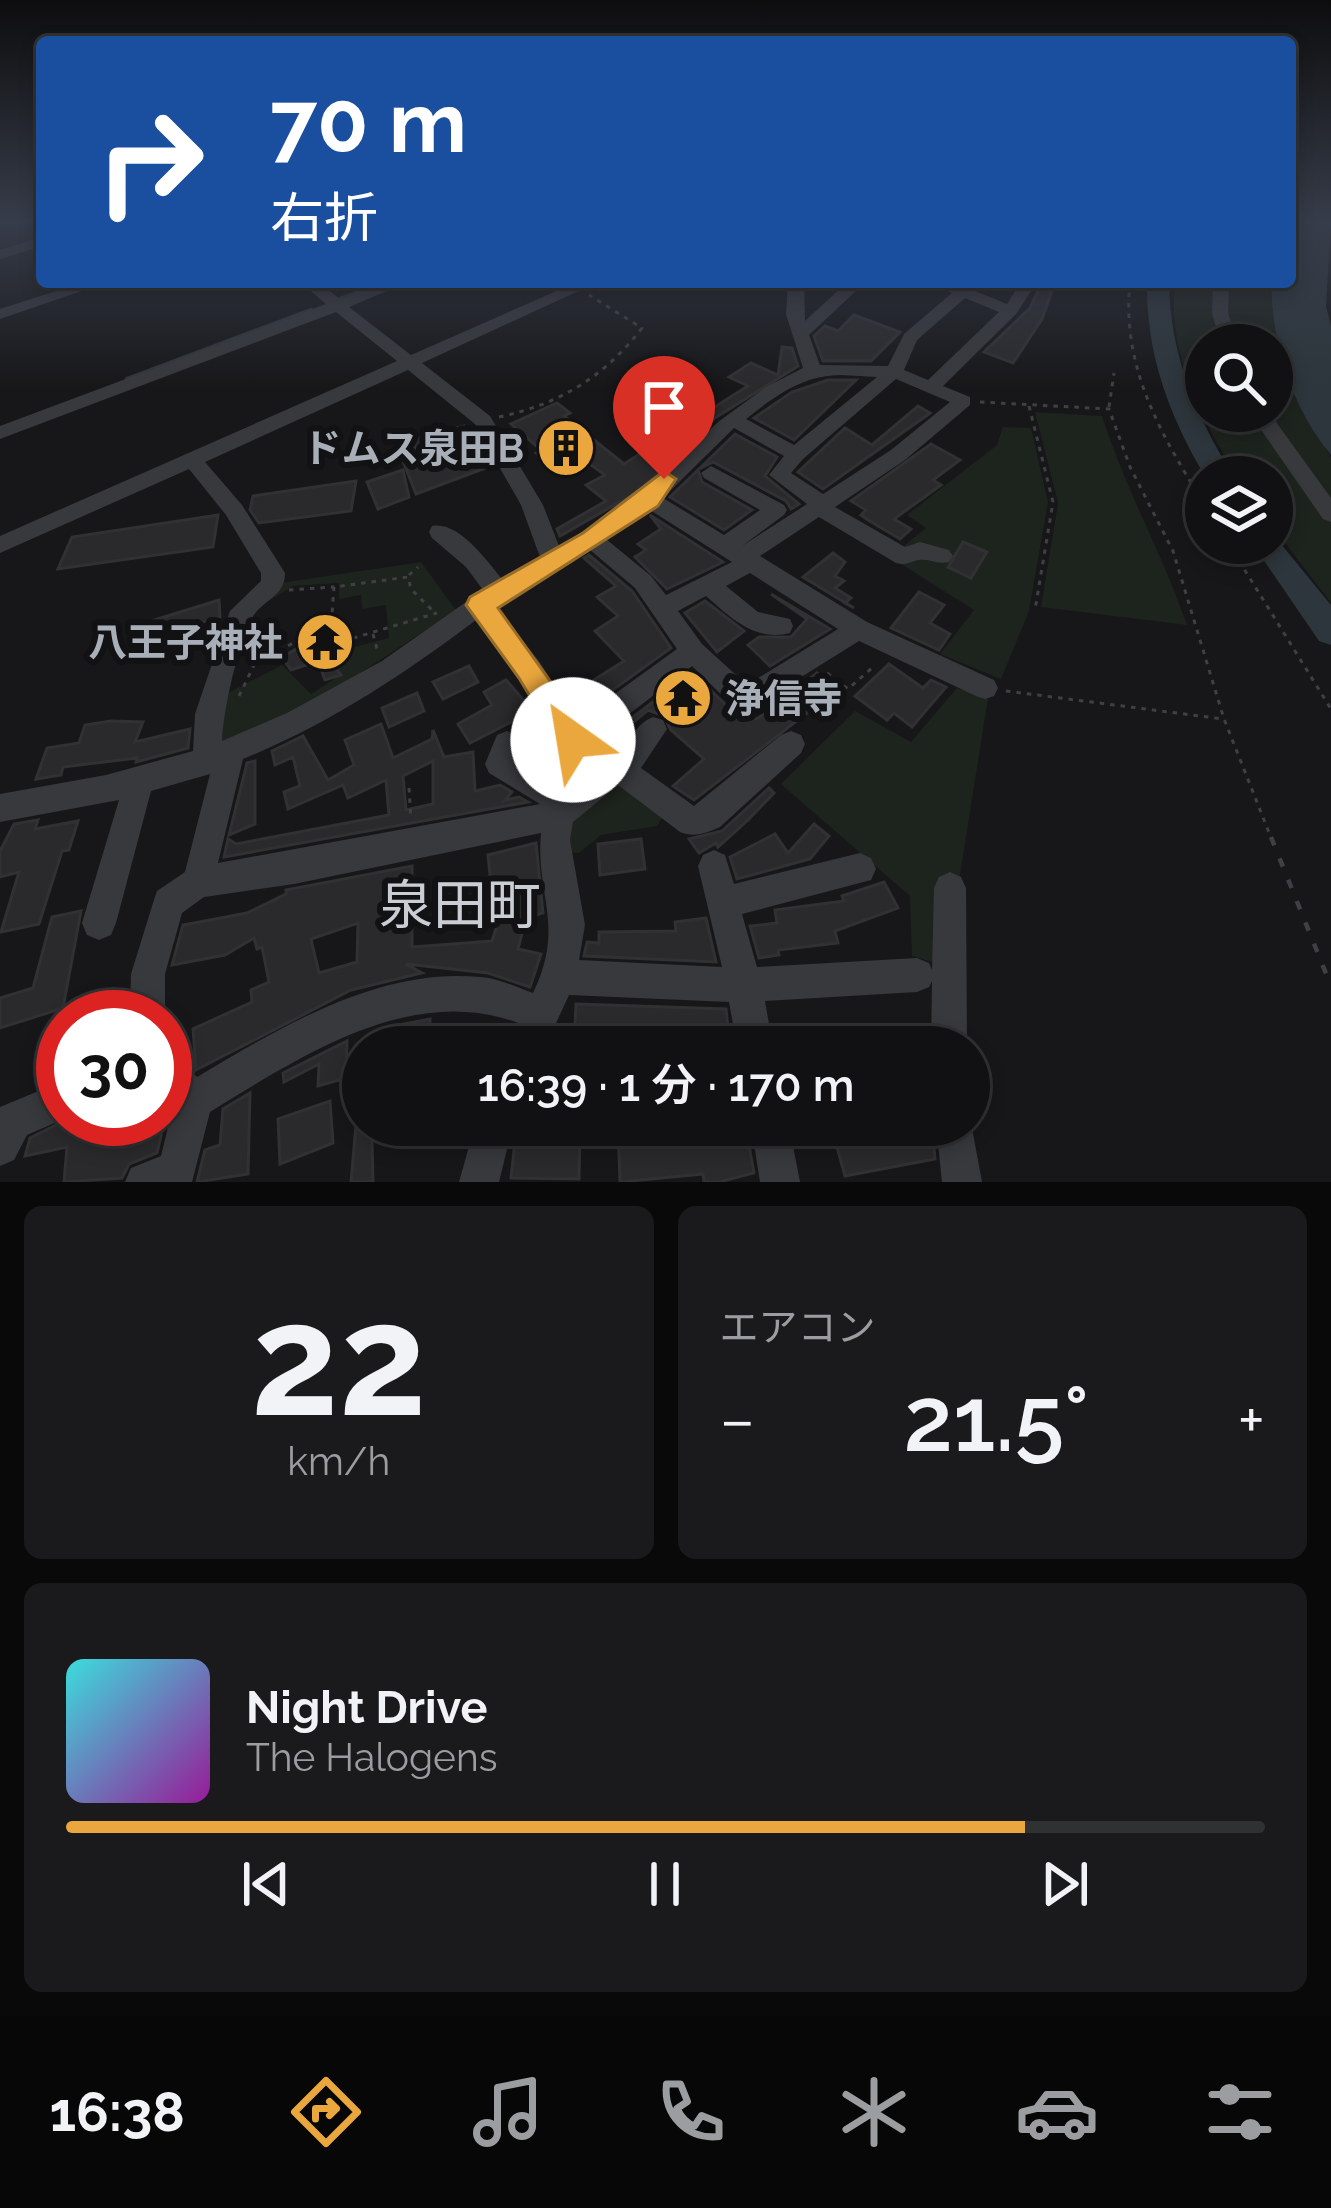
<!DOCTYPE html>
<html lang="ja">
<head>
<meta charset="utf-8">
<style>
  :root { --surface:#111113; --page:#1a1a1c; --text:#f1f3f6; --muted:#9c9da0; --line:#303133; --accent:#eaa73d }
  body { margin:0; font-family:Raleway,"Noto Sans JP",sans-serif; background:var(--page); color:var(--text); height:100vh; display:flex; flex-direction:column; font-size:45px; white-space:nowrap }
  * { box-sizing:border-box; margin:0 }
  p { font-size:39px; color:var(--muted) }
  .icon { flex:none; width:66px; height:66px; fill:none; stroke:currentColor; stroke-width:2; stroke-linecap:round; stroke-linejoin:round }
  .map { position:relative; height:1182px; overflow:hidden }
  .side { display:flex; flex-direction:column; gap:24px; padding:24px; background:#09090a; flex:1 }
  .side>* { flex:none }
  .banner { position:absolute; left:36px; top:36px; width:1260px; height:252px; border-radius:12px; box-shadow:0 6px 18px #0003,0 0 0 3px var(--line); background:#1a4fa0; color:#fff; overflow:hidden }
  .tools { position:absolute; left:1185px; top:324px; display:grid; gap:24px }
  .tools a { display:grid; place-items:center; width:108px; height:108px; border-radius:50%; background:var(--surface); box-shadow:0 6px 18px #0003,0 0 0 3px var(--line); font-size:60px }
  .speed { position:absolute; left:36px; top:990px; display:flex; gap:24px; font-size:60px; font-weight:700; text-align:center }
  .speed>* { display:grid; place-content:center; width:156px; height:156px; border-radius:50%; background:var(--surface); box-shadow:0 6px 18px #0003,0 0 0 3px var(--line); line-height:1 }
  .speed .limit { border:18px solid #d22; background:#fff; color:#111 }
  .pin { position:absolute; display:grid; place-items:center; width:102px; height:102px; color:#fff; margin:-123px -51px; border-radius:50% 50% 50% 0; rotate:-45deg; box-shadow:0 0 12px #0007 }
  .pin .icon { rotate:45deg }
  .me { position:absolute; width:132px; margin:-66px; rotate:328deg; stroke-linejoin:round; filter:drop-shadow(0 0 9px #0008) }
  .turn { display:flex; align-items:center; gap:42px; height:252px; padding:0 36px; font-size:54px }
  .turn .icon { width:156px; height:156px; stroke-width:2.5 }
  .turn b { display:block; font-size:84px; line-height:102px }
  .big { font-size:90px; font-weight:600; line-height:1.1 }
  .side .card { flex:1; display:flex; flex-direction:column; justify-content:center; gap:18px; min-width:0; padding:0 42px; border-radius:18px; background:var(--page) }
  .side .dial { align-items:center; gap:0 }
  .dial b { font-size:156px; line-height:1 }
  .song { display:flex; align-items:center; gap:36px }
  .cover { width:144px; height:144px; border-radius:18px; background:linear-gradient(135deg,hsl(180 70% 55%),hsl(300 70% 35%)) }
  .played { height:12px; border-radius:6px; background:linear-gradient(90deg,var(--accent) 80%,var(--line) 80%) }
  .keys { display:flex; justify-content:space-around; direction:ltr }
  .heat { display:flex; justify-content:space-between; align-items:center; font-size:66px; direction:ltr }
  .side .tiles { flex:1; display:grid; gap:24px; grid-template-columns:1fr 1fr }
  .card:last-child { grid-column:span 2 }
  .trip { position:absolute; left:342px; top:1026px; width:648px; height:120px; border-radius:60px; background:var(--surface); box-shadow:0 6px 18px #0003,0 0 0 3px var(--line); font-weight:600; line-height:120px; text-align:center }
  .menu { display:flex; height:192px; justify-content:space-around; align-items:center; background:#070708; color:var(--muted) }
  .menu .icon { width:84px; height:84px }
  .menu .selected { color:var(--accent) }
  .menu b { font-size:54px; color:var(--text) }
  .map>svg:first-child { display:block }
  .green { fill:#1d231d; fill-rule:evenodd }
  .water { fill:#2d363c }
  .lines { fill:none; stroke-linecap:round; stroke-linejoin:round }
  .stream { stroke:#2d363c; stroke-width:4.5 }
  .river { fill:#2d363c; fill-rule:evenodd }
  .building { fill:#2a2a2c; stroke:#313134; stroke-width:3; fill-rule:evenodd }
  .path-far1 { stroke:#3e4044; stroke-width:3; stroke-dasharray:4.5 6; stroke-linecap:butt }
  .path { stroke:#3e4044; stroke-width:4.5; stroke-dasharray:9 14; stroke-linecap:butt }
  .minor { fill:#38393d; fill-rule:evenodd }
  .route { fill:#eaa73d; stroke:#986d28; stroke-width:3 }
  .labels { text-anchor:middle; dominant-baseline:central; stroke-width:12; stroke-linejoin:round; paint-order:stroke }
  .poi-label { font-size:39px; font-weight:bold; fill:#a9afb8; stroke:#121214; text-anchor:end }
  .near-quarter-label { font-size:54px; fill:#cacdd4; stroke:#121214 }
</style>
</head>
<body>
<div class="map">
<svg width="1331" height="1182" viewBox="0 0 1331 1182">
  <rect width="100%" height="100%" fill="#171719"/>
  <g class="green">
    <path d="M1175,282H1269L1282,371L1331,458V603L1272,526V477H1238C1201,420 1167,353 1175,282ZM1206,345H1272V411H1206Z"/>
    <path d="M1035,412L1102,416C1125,488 1162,553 1187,625L1041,607L1058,503Z"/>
    <polygon points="1003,427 1031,428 1048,502 1029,611 1001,679 940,654 974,610 890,557 926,528 907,515 997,445"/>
    <polygon points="421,562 456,610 315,703 219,748 224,695 282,665 311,694 336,678 331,653 389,638 386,605 362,609 361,595 339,599 339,583 293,586 255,609 230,672 252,607 280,583"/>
    <polygon points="957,688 988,698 959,881 960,970 912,956 910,896 781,784 855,711 911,742"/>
    <polygon points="611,783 632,787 663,816 657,826 601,835 579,853 568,852 569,816"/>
  </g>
  <path class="water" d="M1331,222L1326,306L1331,326V455C1291,406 1272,344 1271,282H1290L1293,224Z"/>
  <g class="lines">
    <g class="stream">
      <polyline points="335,301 385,282"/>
      <polyline points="127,379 311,310"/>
    </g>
    <g class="river">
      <path d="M1147,282H1169C1170,355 1196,416 1234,477L1206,478C1169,416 1146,354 1147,282Z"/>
      <polygon points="1272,533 1331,605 1331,645 1319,641 1252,543 1272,543"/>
    </g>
  </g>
  <g class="building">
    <polygon points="1042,282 1055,282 1042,319 1013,363 984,352 1030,308"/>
    <polygon points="854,315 900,332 871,361 823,361 814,336 825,326 838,331"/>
    <polygon points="782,347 792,348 798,366 715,418 639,491 560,536 557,529 606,501 586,485 605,475 576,454 550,466 536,453 541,450 511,424 557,403 570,413 564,416 624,464 748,386 729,377 751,363 778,375"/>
    <polygon points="828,380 856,380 794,440 754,418 792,392"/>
    <polygon points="918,406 930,413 823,489 798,472 845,428 872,445"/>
    <polygon points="464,426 491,466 416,494 400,453 415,447 410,440"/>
    <polygon points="735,434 777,457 765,476 799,504 791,509 786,501 713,462 699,469"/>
    <polygon points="931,444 960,460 933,480 941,485 894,519 911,529 900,539 868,520 861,515 866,510 851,501"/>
    <polygon points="403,470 409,497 378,509 367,482"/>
    <polygon points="698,470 702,482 752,510 724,530 670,497"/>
    <polygon points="356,481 351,511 259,523 250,510 253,496"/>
    <polygon points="218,515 213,547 58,569 72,537"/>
    <polygon points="650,515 723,562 667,589 635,557 646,550 638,544 661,529"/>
    <polygon points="963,542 987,552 971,578 948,567"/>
    <polygon points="833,553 845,562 835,576 844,581 835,588 851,598 845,603 854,608 803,577"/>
    <polygon points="589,555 632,591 671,648 578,715 567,697 624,661 595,631 618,616 597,597 616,586 584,558"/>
    <polygon points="919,592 944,605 930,623 950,634 939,650 891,628"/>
    <polygon points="771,594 830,629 770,666 748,645 759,637 791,637 807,619"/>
    <polygon points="219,600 220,617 200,623 202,641 179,648 179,628 142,639 138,627 145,623"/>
    <polygon points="705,601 744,631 717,652 685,613"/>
    <polygon points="314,639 341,675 325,680 318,661 291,670 282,657"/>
    <polygon points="889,664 923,688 931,680 946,687 912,727 894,713 887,720 855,696"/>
    <polygon points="469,666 478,682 443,699 433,682"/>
    <polygon points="692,672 732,711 757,719 817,673 838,689 694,800 673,786 704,759 671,730 664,716 648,710 606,745 602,741"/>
    <polygon points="506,680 533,711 470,743 458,724 492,705 484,692"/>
    <polygon points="417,693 424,711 389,727 382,708"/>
    <polygon points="111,721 143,722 135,742 190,729 188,748 136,762 137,758 63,767 61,775 36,779 47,748 79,743 85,725"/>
    <path d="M381,724L393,758L432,739L433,730L444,757L473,752L475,791L500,785L512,792L505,800L519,797L528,802L224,857L228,839L236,844L389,815L386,780L348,798L343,785L288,809L284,792L300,786L293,757L275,765L272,751L303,736L328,780L354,765L345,740ZM433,761V804L406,810L403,776Z"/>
    <polygon points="542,725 554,742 536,765 521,756"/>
    <polygon points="255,761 255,824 229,835 247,763"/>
    <polygon points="769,788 774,793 748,820 718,847 716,843 699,853 689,839 722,831"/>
    <polygon points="38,820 35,829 78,821 69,850 62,851 39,924 1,932 19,872 0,877 0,851 14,824"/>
    <polygon points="814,824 829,836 810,859 737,879 730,857 775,834 788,853"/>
    <polygon points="641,839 645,869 600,875 598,844"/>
    <path d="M536,843L543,913L526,918L518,949L541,954L530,987L488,973L406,964L422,973L351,990L196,1070L193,1029L252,1002L251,990L269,982L262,947L257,949L254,938L225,955L172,965L183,925L247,913L286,894V890L412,866V947L492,941L508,891L492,895L488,855ZM358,923L357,962L319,973L311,939Z"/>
    <polygon points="884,882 898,908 835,931 838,943 778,950 779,955 759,958 750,926 777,923 775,910 844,901 842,896"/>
    <polygon points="81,911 63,1008 0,1028 0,998 33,988 52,917"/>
    <polygon points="706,918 716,962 584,956 587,942 599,943 599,932 676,931 675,922"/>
    <polygon points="576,1004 726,1009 730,1047 574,1047"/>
    <polygon points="430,1019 429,1047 386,1047 388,1027"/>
    <polygon points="347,1041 346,1078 318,1086 319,1064 284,1082 283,1073"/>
    <polygon points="250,1093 248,1174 197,1182 205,1150 220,1145 223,1109"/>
    <polygon points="330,1101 333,1143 280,1164 278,1119"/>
    <polygon points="68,1119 165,1119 157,1153 129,1164 122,1178 64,1182 67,1147 25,1156 30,1138"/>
    <polygon points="356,1125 424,1125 425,1135 372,1141 373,1182 351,1182"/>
    <polygon points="618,1125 683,1125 685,1144 746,1129 754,1173 719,1182 704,1182 703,1174 620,1182"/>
    <polygon points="878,1125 932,1125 935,1159 845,1176 833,1133"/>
    <polygon points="580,1130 579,1179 511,1178 516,1131"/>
  </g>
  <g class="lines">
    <g class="path-far1">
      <path d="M1130,282C1121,369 1162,436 1206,507"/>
      <polyline points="980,402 1109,409 1130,467 1173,551 1224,719 1272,840"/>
      <polyline points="1029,406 1053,502 1035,610"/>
      <polyline points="1109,407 1114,373"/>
      <path d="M499,417C560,404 604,377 642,328L589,295"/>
      <polyline points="1228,543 1331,709"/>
      <polyline points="409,575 418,567"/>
      <polyline points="289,590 334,587"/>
      <polyline points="319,628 332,614 334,587 408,577 411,589 432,610"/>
      <polyline points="373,634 377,649"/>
      <polyline points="341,643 343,661"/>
      <polyline points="827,673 848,689 872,668"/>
      <polyline points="1006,691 1223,719"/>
      <polyline points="239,696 254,665 318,629 340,642 437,613"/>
      <polyline points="409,788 411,819"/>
    </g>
    <polyline class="path" points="1271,837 1331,986"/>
    <g class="minor">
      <polygon points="42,237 42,246 0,259 0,250"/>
      <polygon points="84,282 108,282 0,319 0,309"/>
      <path d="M300,282H318L340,299L386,282H408L349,307L411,355L577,282H598L422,363L490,416L543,505L559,546L642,495L718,422L766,387L803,368L786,314L788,282H804L805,321L843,286L838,282H860L859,288L809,335L820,365L888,366L904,334L952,293L932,282H953L1007,304L1021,282H1037L1016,314L943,386L970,397V405L905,460L835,507L905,547L920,542L949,550L953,556L949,562C938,565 929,558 919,560C908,562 907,566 896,563L819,517L760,556L867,622L994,680L998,688L994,696L985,699L976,696L859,641L745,712L735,708L692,666L586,747L581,777C592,768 607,764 617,755C630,742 635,724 653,717L663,720L667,729L641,768L694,806L781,735L791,731L801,735L805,744L801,753L720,827C706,833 695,838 680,832L618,785L573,822L570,840L585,925L579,960L722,967L698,866L703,855L714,850L725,855L734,884L860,853L871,858L876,869L871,880L742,914L757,967L917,958L929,963L932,970L934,888L939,877L950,872L961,877L966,888L967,1047H931L932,981L929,987L917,992L765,1001L773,1047H737L729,1002L569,995L545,1047H508L518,1023C410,983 300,1057 210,1112L192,1182H125L131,1168L161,1156L173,1106L165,1098V1052L178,1058L197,1077C281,1027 379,967 480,977C498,978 516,987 533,993C566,925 535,895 541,833L294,884L204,897L182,913L165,974V1019L130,1017L131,974L153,903L157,891L185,872L210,774L151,791L116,923L111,935L99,940L87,935L82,923L119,800L0,822V794L106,775L193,751L195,714L230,611L261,581V573L226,515L189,469L0,553V536L397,361L336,312L0,439V426L326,304ZM965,298L999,312L928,380L904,370L917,340ZM408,370L475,424L521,505L540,557L502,579C486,560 459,521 432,526L429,532L432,538L466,567L483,590L382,661L287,713L222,741C223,711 238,644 252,618C263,599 285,597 285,573L242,505L205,462ZM841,375L877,377L794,445L746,419C775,396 803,375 841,375ZM896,379L950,402L891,450L823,494L791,473L803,459ZM734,428L784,456L769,475L807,504L742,546L784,515L787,510L784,505L711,466L701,473L704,478L760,510L724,535L663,498ZM650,510L732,562L666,595L651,576L606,539ZM589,549L635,588L677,649L577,721L539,661L495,607ZM750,573L838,629L747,685L702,644L678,611L706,596C731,618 755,642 790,633L793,626L790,619L758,612L726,586ZM476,620L521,677L559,741L551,779L516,758L521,744L517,735L507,731L497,735L485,764L489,773L540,804L218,863L243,759C329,724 403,675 476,620Z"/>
      <polygon points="1213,282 1229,282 1228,313 1239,345 1221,345 1212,313"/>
      <polygon points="1248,411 1268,411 1331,498 1331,522 1323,519"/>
      <polygon points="63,1081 64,1119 27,1135 14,1160 0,1166 0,1107"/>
      <polygon points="969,1112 982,1182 942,1182 936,1125 969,1125"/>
      <polygon points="475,1125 513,1125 499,1182 459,1182"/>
      <polygon points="751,1125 789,1125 800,1182 760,1182"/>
    </g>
  </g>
  <linearGradient id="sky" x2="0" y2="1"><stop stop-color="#0d0d0e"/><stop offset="0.57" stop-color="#363c49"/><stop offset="1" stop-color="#363c49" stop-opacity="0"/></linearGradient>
  <rect width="1331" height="388" fill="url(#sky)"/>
  <polygon class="route" points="664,471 676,479 658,506 498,608 585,730 589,740 585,750 573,754 562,750 519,678 466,605 470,597 583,533"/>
  <defs>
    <g id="building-disc" transform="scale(3)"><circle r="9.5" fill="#eaa73d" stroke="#121214"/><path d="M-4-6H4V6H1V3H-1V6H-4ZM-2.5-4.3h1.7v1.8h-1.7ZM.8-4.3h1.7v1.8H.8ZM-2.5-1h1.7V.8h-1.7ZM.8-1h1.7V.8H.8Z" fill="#111"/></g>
    <g id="temple-disc" transform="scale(3)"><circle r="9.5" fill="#eaa73d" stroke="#121214"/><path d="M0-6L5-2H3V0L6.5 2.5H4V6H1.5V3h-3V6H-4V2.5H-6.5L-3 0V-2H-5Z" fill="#111"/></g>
  </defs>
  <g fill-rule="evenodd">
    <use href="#building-disc" x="566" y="448"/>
    <use href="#temple-disc" x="325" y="642"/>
    <use href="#temple-disc" x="683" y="698"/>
  </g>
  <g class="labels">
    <g class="poi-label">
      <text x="524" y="448">ドムス泉田B</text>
      <text x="283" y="642">八王子神社</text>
      <text x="725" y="698" text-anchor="start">浄信寺</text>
    </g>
    <g class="near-quarter-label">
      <text x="460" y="905">泉田町</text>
    </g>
  </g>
</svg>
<div class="tools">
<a><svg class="icon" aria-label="search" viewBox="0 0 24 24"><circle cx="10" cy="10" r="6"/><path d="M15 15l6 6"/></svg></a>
<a><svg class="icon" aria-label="layers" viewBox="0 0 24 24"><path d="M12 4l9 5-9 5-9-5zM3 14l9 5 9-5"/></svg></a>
</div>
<div class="speed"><div class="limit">30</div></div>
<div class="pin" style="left:664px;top:479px;background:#d93025"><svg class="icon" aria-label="arrive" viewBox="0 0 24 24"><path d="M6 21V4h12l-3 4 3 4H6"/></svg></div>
<svg class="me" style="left:573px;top:740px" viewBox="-20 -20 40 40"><circle r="19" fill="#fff"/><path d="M0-13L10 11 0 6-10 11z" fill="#eaa73d"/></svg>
<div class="trip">16:39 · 1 分 · 170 m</div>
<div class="banner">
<div class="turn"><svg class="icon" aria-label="right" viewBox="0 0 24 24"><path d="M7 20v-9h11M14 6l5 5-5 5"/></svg><div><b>70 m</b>右折</div></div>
</div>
</div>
<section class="side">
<div class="tiles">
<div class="card dial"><b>22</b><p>km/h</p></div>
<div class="card"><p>エアコン</p>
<div class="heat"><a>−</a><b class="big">21.5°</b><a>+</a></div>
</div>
<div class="card">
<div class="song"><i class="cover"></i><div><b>Night Drive</b><p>The Halogens</p></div></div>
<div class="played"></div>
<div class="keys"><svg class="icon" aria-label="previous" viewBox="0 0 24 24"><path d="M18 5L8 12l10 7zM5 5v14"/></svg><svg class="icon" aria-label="pause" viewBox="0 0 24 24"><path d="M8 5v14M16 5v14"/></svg><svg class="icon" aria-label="next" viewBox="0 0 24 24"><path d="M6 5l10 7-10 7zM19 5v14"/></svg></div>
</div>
</div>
</section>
<nav class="menu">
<b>16:38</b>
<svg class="icon selected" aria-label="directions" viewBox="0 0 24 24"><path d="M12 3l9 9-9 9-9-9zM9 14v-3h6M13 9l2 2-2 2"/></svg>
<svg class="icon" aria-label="music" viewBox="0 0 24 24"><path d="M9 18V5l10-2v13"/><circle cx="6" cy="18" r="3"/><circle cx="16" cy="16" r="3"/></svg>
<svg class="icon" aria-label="phone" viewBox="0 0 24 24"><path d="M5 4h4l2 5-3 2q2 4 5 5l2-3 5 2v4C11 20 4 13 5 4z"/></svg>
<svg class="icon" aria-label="climate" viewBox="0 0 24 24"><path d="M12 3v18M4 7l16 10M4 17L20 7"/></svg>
<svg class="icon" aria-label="car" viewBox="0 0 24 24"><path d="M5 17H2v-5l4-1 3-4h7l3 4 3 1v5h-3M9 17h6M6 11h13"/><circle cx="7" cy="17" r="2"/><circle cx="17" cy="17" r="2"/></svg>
<svg class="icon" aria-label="filters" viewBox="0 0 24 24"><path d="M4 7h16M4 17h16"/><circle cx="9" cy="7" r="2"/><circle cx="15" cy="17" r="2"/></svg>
</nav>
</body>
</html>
